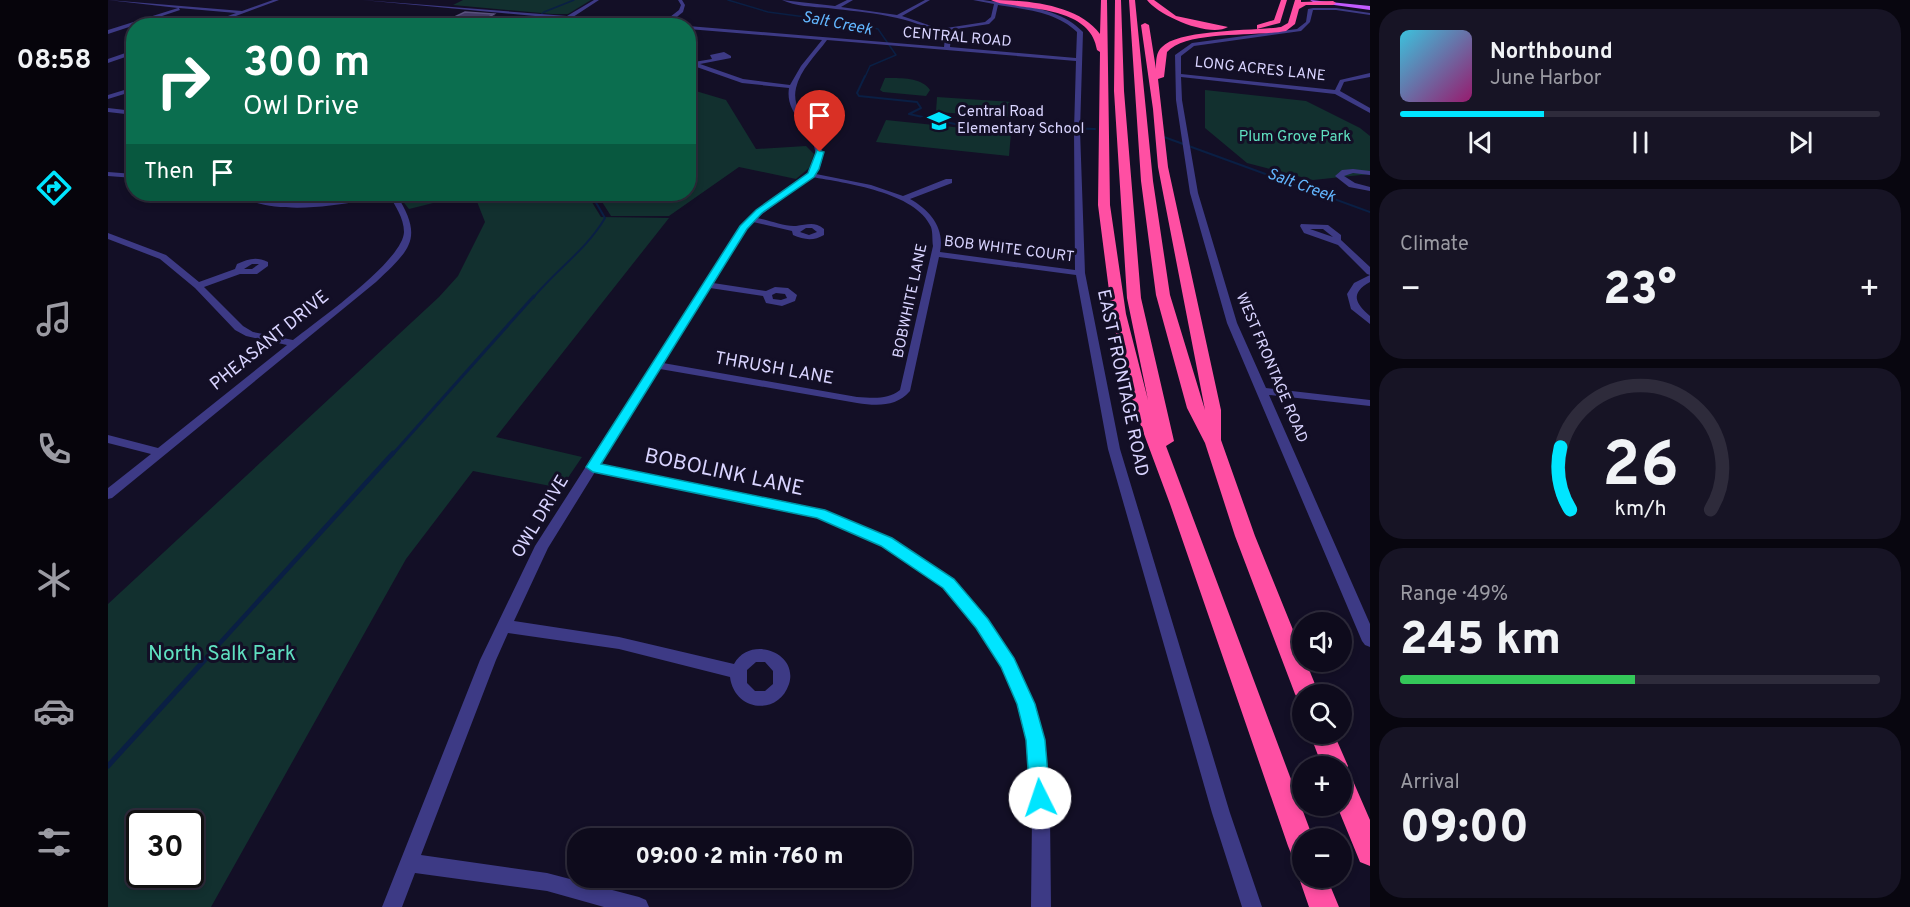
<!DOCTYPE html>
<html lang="en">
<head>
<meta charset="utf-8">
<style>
  :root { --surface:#0e0b1c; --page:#171425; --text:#f1f3f6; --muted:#9b9ba3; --line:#2e2b3b; --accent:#00e5ff }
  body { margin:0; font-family:Overpass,sans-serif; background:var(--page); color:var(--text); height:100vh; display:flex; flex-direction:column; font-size:22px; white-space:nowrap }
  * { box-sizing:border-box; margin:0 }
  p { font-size:20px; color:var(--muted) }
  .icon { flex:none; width:33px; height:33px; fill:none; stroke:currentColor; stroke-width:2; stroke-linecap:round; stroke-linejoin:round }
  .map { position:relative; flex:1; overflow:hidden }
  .side { display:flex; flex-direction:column; gap:9px; padding:9px; background:#08060f; width:540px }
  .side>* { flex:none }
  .guide { position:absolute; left:18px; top:18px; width:570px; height:183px; border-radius:24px; box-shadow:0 3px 9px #0003,0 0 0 2px var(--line); background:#0b6e4f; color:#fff; overflow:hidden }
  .buttons { position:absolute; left:1184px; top:612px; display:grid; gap:12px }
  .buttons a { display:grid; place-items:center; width:60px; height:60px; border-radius:50%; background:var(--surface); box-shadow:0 3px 9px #0003,0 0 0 2px var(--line); font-size:30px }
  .speed { position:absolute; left:18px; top:810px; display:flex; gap:12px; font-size:30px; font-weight:700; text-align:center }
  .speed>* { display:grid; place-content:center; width:78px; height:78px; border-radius:50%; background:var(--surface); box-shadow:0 3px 9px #0003,0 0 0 2px var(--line); line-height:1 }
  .speed .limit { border:3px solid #111; border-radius:9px; background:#fff; color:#111 }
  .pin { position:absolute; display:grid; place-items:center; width:51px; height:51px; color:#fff; margin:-62px -26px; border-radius:50% 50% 50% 0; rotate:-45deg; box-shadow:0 0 6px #0007 }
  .pin .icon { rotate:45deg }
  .me { position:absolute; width:66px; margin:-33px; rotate:356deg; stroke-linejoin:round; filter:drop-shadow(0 0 4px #0008) }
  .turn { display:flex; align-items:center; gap:21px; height:126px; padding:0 18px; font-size:27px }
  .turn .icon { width:78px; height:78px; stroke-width:2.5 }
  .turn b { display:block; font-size:42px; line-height:51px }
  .then { display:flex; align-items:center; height:57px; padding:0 18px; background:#0003; gap:12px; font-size:22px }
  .big { font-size:45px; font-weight:800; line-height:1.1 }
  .side .widget { flex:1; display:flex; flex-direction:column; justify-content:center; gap:9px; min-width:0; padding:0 21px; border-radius:24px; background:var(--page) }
  .side .dial { align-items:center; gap:0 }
  .dial svg { height:156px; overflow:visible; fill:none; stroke:var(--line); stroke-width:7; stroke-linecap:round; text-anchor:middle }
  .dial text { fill:var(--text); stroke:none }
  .song { display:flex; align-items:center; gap:18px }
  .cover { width:72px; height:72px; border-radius:9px; background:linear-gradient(135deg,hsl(190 70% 55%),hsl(320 70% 35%)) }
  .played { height:6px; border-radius:3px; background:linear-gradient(90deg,var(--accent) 30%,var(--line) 30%) }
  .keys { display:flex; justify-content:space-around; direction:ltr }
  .heat { display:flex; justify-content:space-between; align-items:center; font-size:33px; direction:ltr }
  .charge { height:9px; border-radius:4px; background:linear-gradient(90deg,#34c759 49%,var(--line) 0) }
  .trip { position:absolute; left:459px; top:828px; width:345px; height:60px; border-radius:24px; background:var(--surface); box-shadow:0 3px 9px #0003,0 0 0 2px var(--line); font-weight:800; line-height:60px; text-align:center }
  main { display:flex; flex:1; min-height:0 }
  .menu { display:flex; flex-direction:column; width:108px; justify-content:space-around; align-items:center; background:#06040b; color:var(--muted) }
  .menu .icon { width:42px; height:42px }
  .menu .on { color:var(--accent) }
  .menu b { font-size:27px; color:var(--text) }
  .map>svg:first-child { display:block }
  .green { fill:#12302f; fill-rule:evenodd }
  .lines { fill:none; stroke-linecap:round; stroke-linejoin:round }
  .stream-far4 { stroke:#0a1f44; stroke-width:1.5 }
  .stream-far3 { stroke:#0a1f44; stroke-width:2 }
  .stream-far2 { stroke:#0a1f44; stroke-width:3 }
  .stream-far1 { stroke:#0a1f44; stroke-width:4.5 }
  .stream { stroke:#0a1f44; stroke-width:5 }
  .minor { fill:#3d3a85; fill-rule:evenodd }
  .major { fill:#c25bff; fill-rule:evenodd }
  .highway { fill:#ff4fa3; fill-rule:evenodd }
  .wall { fill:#312854 }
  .shaded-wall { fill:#1d163a }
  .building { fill:#433a66; stroke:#5a527e; stroke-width:1.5 }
  .route { fill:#00e5ff; stroke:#0095a6; stroke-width:1.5 }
  .labels { text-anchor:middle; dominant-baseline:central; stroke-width:6; stroke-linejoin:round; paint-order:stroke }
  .far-street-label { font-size:15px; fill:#d9d4ff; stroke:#130f26 }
  .far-poi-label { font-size:15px; fill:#d9d4ff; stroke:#130f26; text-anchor:start }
  .far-park-label { font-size:15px; fill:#5fe0c0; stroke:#130f26 }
  .far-water-label { font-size:16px; font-style:italic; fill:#62b6ff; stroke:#130f26 }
  .street-label { font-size:18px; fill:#d9d4ff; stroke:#130f26 }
  .near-street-label { font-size:21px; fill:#d9d4ff; stroke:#130f26 }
  .near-park-label { font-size:21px; fill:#5fe0c0; stroke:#130f26 }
</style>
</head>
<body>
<main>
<nav class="menu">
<b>08:58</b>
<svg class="icon on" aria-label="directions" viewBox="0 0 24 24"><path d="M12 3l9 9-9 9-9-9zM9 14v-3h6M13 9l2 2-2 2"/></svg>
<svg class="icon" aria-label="music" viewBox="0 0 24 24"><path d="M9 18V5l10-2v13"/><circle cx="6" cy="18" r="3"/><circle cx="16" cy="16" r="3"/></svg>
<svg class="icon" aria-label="phone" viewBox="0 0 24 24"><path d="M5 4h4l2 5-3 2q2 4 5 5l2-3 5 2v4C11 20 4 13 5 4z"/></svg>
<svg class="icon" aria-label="climate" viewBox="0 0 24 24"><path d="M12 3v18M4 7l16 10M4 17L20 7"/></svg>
<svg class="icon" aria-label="car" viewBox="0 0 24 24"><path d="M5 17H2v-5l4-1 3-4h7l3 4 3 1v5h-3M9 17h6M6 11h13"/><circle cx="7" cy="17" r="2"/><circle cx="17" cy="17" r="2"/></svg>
<svg class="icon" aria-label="filters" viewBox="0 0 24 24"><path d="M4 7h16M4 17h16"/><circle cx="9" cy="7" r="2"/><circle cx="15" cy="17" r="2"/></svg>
</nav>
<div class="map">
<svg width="1262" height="907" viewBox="0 0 1262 907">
  <rect width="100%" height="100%" fill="#130f26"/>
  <g class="green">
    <polygon points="355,0 483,0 460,14 444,14 345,5"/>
    <polygon points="414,17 452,19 442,25 398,25"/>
    <path d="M777,78C791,78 814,77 822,90L818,96L775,92L772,90Z"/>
    <polygon points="581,89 618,100 648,149 698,146 706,154 701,168 688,179 631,167 561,216 503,216 489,194 580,194"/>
    <polygon points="1097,90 1198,101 1252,128 1262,136 1262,174 1205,180 1139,163 1097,128"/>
    <polygon points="829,97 904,102 905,117 828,112"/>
    <polygon points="778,120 903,133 901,156 768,142"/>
    <polygon points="289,194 361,194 301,209"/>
    <path d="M366,194H479L493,217L561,218L388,437L474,457L453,488L365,471L298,559L103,907H0V604L331,297L350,276L377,222ZM32,824H82V874H32Z"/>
  </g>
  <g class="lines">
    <g class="stream-far4">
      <polyline points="620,0 660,12 750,24 770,29 788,55 762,66 757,77"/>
      <polyline points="418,26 436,12 466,0"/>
    </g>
    <g class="stream-far3">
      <polyline points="757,76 749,93 751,96 809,102 813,108 801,114 847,124 987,129"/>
      <polyline points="1056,137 1262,212"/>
      <path d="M425,298C448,270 479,249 497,218L483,194"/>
    </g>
    <polyline class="stream-far2" points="284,455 426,296"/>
    <polyline class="stream-far1" points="102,654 285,453"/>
    <polyline class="stream" points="0,766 103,653"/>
    <g class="minor">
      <polygon points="0,0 134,11 165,0 171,0 101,26 93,26 128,13 71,8 72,10 0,34 0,30 70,8"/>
      <polygon points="254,0 459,16 486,0 491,0 465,17 553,24 571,10 573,5 570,0 574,0 577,5 575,12 559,25 560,26 535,26"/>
      <path d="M674,0L727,6L739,0H745L733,7L789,15L817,0H822L794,16L832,29L877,22L883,17L886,4L865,0H875C908,5 951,6 975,32L972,130L977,273L1012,449L1122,813L1154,907H1134L1104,813L1000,449L968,275L831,257L802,391C788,407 769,406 749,403L552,369L492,464L717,511L784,538L845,580L879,620L904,658L926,704L936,740L942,816L943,907H923L924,816L920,740L910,704L893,667L869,628L835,588L774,546L709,518L487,472L440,548L406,621L511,637L626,664C642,635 691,652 681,684C670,717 626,711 622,677L511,649L400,633L388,660L313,855L439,873L531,897L538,900L541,907H496L439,891L307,873L294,907H274L372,660L427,546L632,226C639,218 647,211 656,204C675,191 715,176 706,146C700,124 677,113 681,88L634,83L583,65L580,64V60L586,62L604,59L602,55L616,52L623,56V58L592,64L635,79L682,85L693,66L714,40L580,29V26L836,47L837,37C802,15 761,13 720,8C705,7 687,6 674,0ZM890,5C917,9 949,12 969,32L968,58L842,47L843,36L836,31L881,24L887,18ZM719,40L968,61L966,130L967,270L832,252C837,228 822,210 802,199L844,183V179H838L795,196L763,185L708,174C732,138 680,122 688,88C692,70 708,55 719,40ZM704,177C737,183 808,192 823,227C825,233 824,240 825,246L792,390C779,400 765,398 749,397L555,363L602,288L655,296L658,303L674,306L687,301L689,295L680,288L667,287L658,291L605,283L638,229L645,222L684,231L685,235C696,240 706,241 716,235V229C706,221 699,225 688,226C677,227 661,220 649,218ZM698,228H704L709,232L701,235L692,232ZM668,293L677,294L679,298L673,300L665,299L664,295ZM648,662H657L665,671V684L657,691H647L639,683V670Z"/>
      <polygon points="1205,8 1228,8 1262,13 1262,15 1228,10 1205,10 1202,22 1193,31 1086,46 1073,56 1073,74 1227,90 1232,80 1262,73 1262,77 1236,82 1232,91 1262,108 1262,113 1227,94 1073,77 1074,100 1090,193 1129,323 1158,388 1262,400 1262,406 1161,395 1262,624 1262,647 1257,645 1254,641 1119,323 1082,193 1068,100 1067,55 1084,43 1189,29 1198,22 1200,9"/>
      <polygon points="26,50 26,54 0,63 0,59"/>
      <polygon points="26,87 26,91 0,99 0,95"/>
      <polygon points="0,108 26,111 26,115 0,112"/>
      <polygon points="1245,169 1262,171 1262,175 1245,173 1236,176 1247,183 1262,187 1262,191 1241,187 1227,176 1234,170"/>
      <polygon points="0,172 26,174 26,178 0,176"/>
      <path d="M127,194H138L163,201L191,203L219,201L266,194H279C272,198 261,199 252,201C215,208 160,214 127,194Z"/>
      <path d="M280,194H288C316,238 303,249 268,282L4,498L0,499V488L43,454L0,443V435L50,448L179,345L138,336L127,330L87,288L52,259L0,239V233L58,255L91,282L127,269L129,264C140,259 148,256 160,262V266L149,274H132L96,287L135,326L145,332L185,340C209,321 295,261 296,232C296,218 287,205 280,194ZM144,264H151L144,269H136Z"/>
      <path d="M1193,224L1220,225L1233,235V240L1262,267V275L1259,274L1230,245L1196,233L1192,226ZM1202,229H1215L1225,237Z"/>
      <path d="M1262,275V282C1242,293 1247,303 1262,316V324L1243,309L1239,294L1246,283Z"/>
    </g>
    <polygon class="major" points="1202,0 1262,6 1262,10 1205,2"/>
    <g class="highway">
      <path d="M883,0C917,0 970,4 992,34L993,0H999L1002,205L1018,314L1040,400L1019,298L1006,91L1007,0H1013L1016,91L1033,298L1066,441L1058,446L1205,838H1194V860L1184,856L1180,846L1062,504L1020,391L1004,314L990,205L992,52L989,50C984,14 939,10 910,6C901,4 890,4 883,0Z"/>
      <path d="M1021,0H1027L1045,181L1062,295L1097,410L1050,167L1045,109L1033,25L1037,23L1041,25L1048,69C1048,61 1048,52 1054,47C1071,29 1146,31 1173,27L1180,23L1187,0H1193V2L1225,1L1228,3L1225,5H1198L1191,9L1187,24L1178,31C1147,37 1079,30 1059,52L1056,77L1050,79L1060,167L1113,410V440L1147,536L1194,652V662H1198L1211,694H1194V703L1191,701L1187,694L1127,536L1097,443L1079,408L1048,295L1033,181Z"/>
      <path d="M1039,0H1046L1068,16L1120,27C1102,38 1051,16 1039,0Z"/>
      <polygon points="1173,0 1179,0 1172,23 1149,29 1149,25 1166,20"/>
      <polygon points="1202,734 1226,734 1240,766 1237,772 1242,774 1262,820 1262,866 1252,862 1229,806 1233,806 1233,766 1214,766"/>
      <polygon points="1194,870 1194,878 1219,878 1231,907 1201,907 1191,878"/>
    </g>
  </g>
  <polygon class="wall" points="386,14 388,23 382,26 341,26 340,20"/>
  <polygon class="shaded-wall" points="386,14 388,23 382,26 370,26 370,23"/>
  <polygon class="building" points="357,12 386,14 370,23 340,20"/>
  <polygon class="route" points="709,150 716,152 711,169 706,177 654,213 639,229 493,464 717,510 784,538 846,579 880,619 906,658 927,704 937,740 942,798 939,805 932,807 925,805 922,798 918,740 909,704 893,667 868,628 835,588 773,546 709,518 485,472 478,467 632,226 648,210 700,173"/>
  <defs>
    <g id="school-bare" transform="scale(1.8)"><path d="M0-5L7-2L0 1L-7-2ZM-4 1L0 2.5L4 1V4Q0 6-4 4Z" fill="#00e5ff" stroke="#130f26" stroke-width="2.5" paint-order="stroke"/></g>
  </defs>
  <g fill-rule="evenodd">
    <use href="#school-bare" x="831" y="121"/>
  </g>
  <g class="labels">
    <g class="far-street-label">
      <text transform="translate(849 38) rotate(5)">CENTRAL ROAD</text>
      <text transform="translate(1152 70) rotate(6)">LONG ACRES LANE</text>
      <text transform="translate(901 250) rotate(7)">BOB WHITE COURT</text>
      <text transform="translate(803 301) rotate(-78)">BOBWHITE LANE</text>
      <text transform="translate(1163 368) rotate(67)">WEST FRONTAGE ROAD</text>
    </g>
    <g class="far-poi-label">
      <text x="849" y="112">Central Road<tspan x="849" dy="17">Elementary School</tspan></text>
    </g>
    <g class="far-park-label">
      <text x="1187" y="137">Plum Grove Park</text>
    </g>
    <g class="far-water-label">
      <text transform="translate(729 24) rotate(11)">Salt Creek</text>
      <text transform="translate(1193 186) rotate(20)">Salt Creek</text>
    </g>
    <g class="street-label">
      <text transform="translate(162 341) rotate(-39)">PHEASANT DRIVE</text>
      <text transform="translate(666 369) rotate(10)">THRUSH LANE</text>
      <text transform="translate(1014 383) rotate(78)">EAST FRONTAGE ROAD</text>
      <text transform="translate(433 517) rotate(-59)">OWL DRIVE</text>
    </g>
    <g class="near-street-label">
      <text transform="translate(616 473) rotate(12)">BOBOLINK LANE</text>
    </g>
    <g class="near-park-label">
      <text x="114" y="654">North Salk Park</text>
    </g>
  </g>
</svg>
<div class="buttons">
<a><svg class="icon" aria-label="sound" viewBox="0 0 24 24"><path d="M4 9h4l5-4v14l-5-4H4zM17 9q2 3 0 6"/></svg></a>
<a><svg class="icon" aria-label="search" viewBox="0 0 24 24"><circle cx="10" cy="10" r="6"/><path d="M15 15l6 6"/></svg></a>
<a>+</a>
<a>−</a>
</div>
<div class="speed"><div class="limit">30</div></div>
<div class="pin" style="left:712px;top:152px;background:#d93025"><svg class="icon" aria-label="arrive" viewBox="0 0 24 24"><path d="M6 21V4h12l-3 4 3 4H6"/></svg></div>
<svg class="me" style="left:932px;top:798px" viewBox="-20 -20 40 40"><circle r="19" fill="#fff"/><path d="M0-13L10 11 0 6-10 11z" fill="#00e5ff"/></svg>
<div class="trip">09:00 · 2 min · 760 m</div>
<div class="guide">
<div class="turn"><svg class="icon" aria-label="right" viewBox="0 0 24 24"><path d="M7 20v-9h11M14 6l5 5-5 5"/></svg><div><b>300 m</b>Owl Drive</div></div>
<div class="then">Then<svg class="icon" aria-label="arrive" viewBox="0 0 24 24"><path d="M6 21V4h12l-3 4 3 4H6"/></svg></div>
</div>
</div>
<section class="side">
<div class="widget">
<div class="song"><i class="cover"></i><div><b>Northbound</b><p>June Harbor</p></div></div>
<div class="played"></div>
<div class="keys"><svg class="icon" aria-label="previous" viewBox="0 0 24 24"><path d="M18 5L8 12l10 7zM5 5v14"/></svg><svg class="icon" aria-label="pause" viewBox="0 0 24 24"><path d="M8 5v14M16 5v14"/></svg><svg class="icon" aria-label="next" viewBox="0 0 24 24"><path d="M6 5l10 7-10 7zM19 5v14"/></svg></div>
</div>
<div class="widget"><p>Climate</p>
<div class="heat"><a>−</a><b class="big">23°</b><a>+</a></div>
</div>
<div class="widget dial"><svg viewBox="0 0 100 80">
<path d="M14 69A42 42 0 1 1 86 69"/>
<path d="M14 69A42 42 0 0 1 9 37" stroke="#00e5ff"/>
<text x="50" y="56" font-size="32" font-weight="700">26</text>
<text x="50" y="72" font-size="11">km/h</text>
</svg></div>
<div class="widget"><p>Range · 49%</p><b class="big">245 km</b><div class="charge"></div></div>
<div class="widget"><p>Arrival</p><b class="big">09:00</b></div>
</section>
</main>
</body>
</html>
